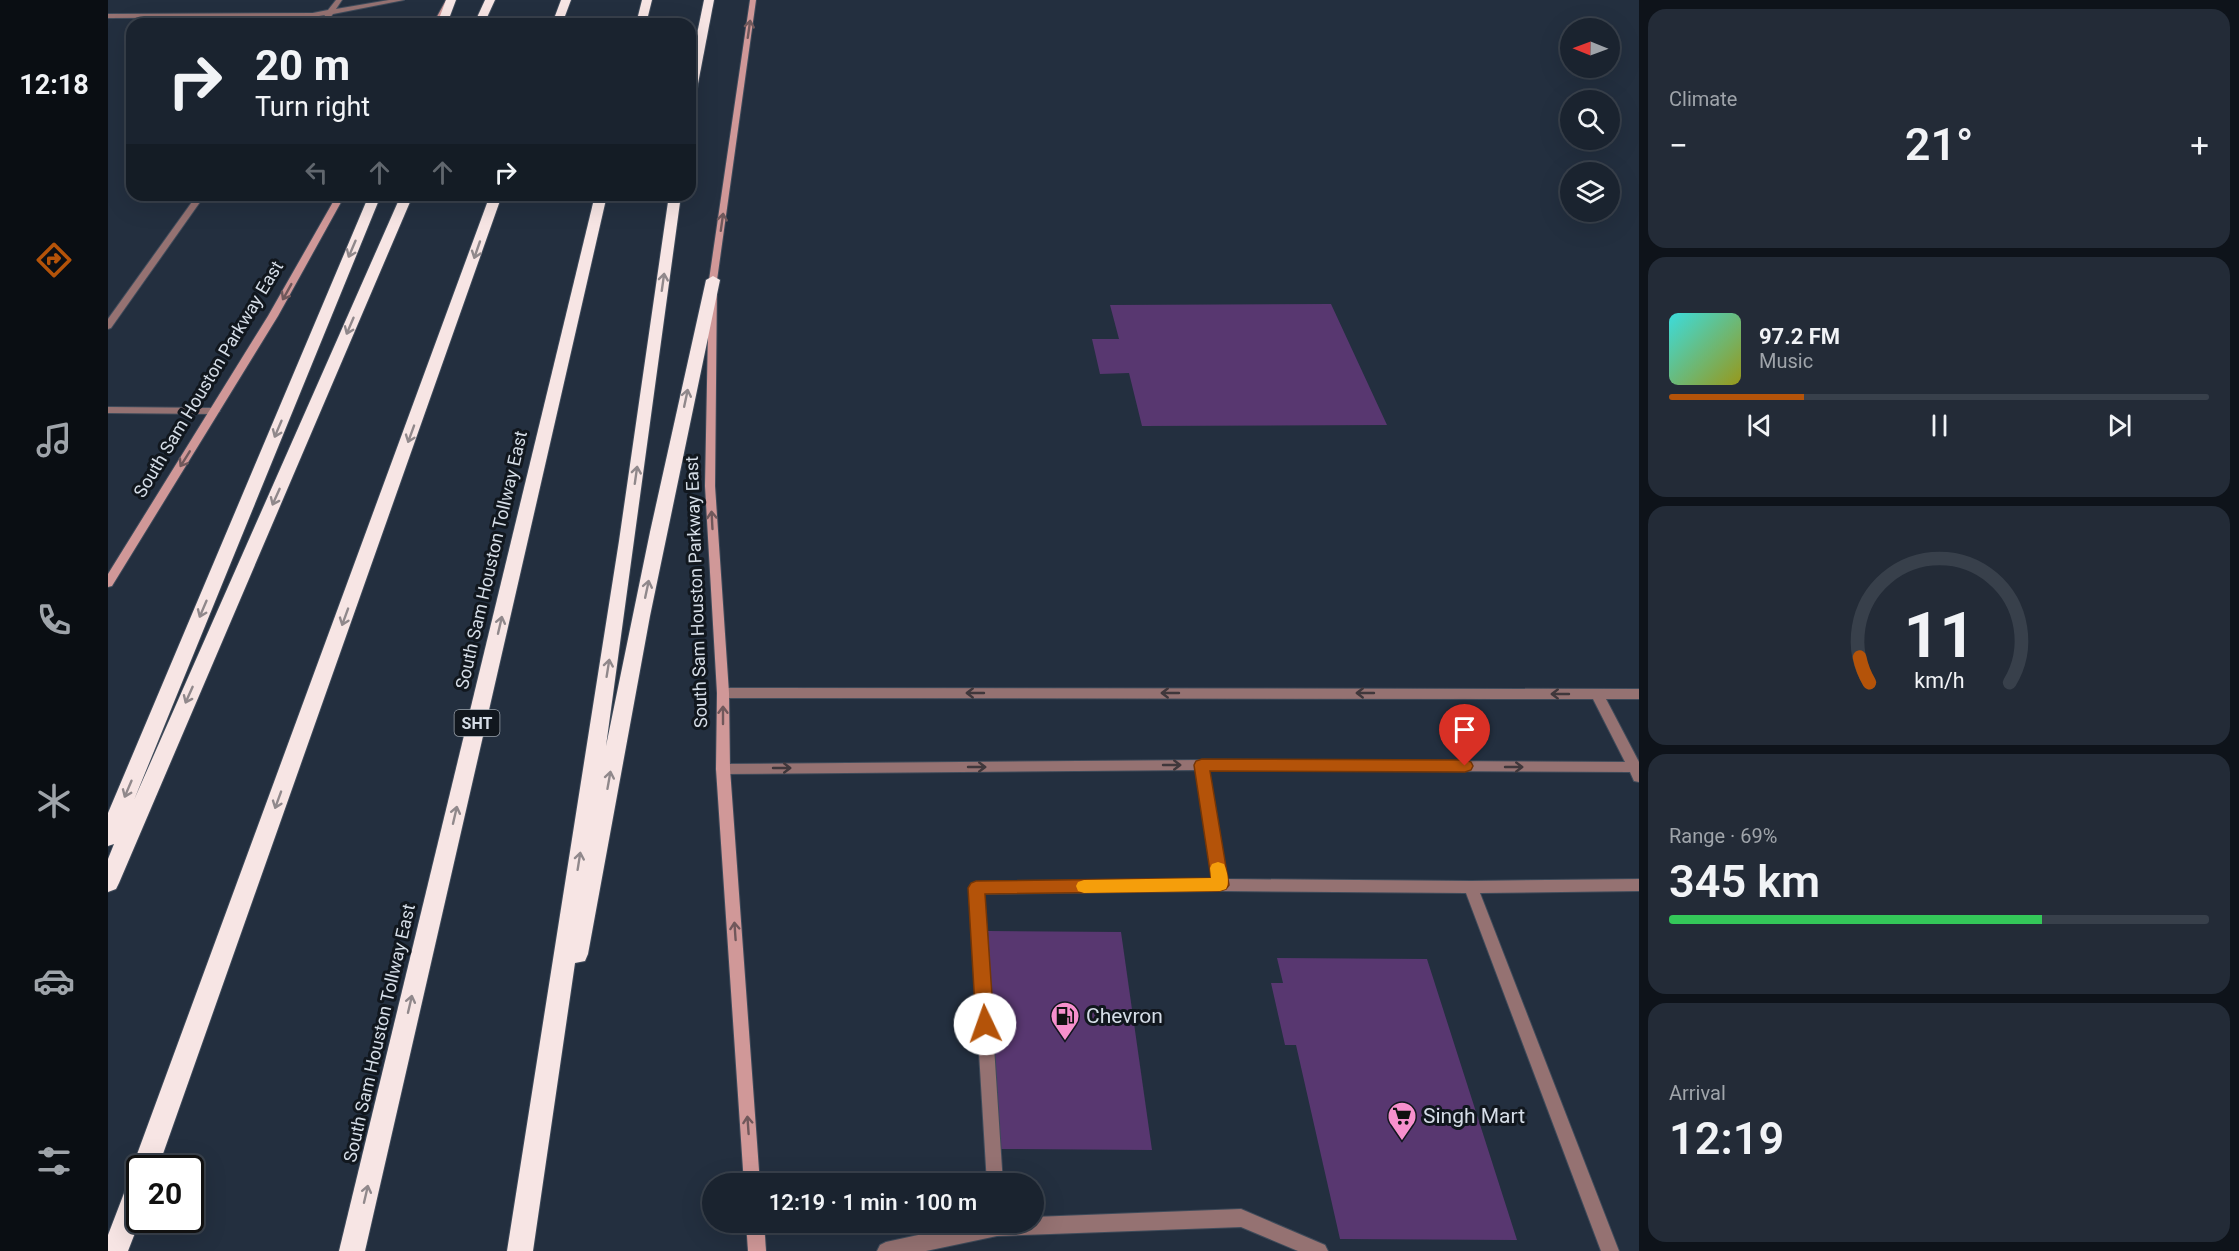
<!DOCTYPE html>
<html lang="en">
<head>
<meta charset="utf-8">
<style>
  :root { --surface:#1a232f; --page:#232b37; --text:#f1f3f6; --muted:#9fa4aa; --line:#38404b; --accent:#b45309 }
  body { margin:0; font-family:Roboto,sans-serif; background:var(--page); color:var(--text); height:100vh; display:flex; flex-direction:column; font-size:22px; white-space:nowrap }
  * { box-sizing:border-box; margin:0 }
  p { font-size:20px; color:var(--muted) }
  .icon { flex:none; width:33px; height:33px; fill:none; stroke:currentColor; stroke-width:2; stroke-linecap:round; stroke-linejoin:round }
  .map { position:relative; flex:1; overflow:hidden }
  .panel { display:flex; flex-direction:column; gap:9px; padding:9px; background:#0e131a; width:600px }
  .panel>* { flex:none }
  .guide { position:absolute; left:18px; top:18px; width:570px; height:183px; border-radius:18px; box-shadow:0 6px 24px #0002,0 0 0 2px var(--line); background:#1a232f; color:var(--text); overflow:hidden }
  .needle { width:39px; rotate:271deg }
  .buttons { position:absolute; left:1452px; top:18px; display:grid; gap:12px }
  .buttons a { display:grid; place-items:center; width:60px; height:60px; border-radius:50%; background:var(--surface); box-shadow:0 6px 24px #0002,0 0 0 2px var(--line); font-size:30px }
  .speed { position:absolute; left:18px; top:1155px; display:flex; gap:12px; font-size:30px; font-weight:700; text-align:center }
  .speed>* { display:grid; place-content:center; width:78px; height:78px; border-radius:50%; background:var(--surface); box-shadow:0 6px 24px #0002,0 0 0 2px var(--line); line-height:1 }
  .speed .limit { border:3px solid #111; border-radius:9px; background:#fff; color:#111 }
  .pin { position:absolute; display:grid; place-items:center; width:51px; height:51px; color:#fff; margin:-62px -26px; border-radius:50% 50% 50% 0; rotate:-45deg; box-shadow:0 0 6px #0007 }
  .pin .icon { rotate:45deg }
  .me { position:absolute; width:66px; margin:-33px; rotate:357deg; stroke-linejoin:round; filter:drop-shadow(0 0 4px #0008) }
  .turn { display:flex; align-items:center; gap:21px; height:126px; padding:0 30px; font-size:27px }
  .turn .icon { width:78px; height:78px; stroke-width:2.5 }
  .turn b { display:block; font-size:42px; line-height:51px }
  .lanes { display:flex; align-items:center; height:57px; padding:0 30px; background:#0003; justify-content:center; gap:30px; direction:ltr }
  .lanes .off { opacity:.35 }
  .big { font-size:45px; font-weight:600; line-height:1.1 }
  .panel .widget { flex:1; display:flex; flex-direction:column; justify-content:center; gap:9px; min-width:0; padding:0 21px; border-radius:18px; background:var(--page) }
  .panel .dial { align-items:center; gap:0 }
  .dial svg { height:156px; overflow:visible; fill:none; stroke:var(--line); stroke-width:7; stroke-linecap:round; text-anchor:middle }
  .dial text { fill:var(--text); stroke:none }
  .song { display:flex; align-items:center; gap:18px }
  .cover { width:72px; height:72px; border-radius:9px; background:linear-gradient(135deg,hsl(180 70% 55%),hsl(60 70% 35%)) }
  .played { height:6px; border-radius:3px; background:linear-gradient(90deg,var(--accent) 25%,var(--line) 25%) }
  .keys { display:flex; justify-content:space-around; direction:ltr }
  .heat { display:flex; justify-content:space-between; align-items:center; font-size:33px; direction:ltr }
  .charge { height:9px; border-radius:4px; background:linear-gradient(90deg,#34c759 69%,var(--line) 0) }
  .trip { position:absolute; left:594px; top:1173px; width:342px; height:60px; border-radius:30px; background:var(--surface); box-shadow:0 6px 24px #0002,0 0 0 2px var(--line); font-weight:600; line-height:60px; text-align:center }
  main { display:flex; flex:1; min-height:0 }
  .tab-bar { display:flex; flex-direction:column; width:108px; justify-content:space-around; align-items:center; background:#0a0e13; color:var(--muted) }
  .tab-bar .icon { width:42px; height:42px }
  .tab-bar .on { color:var(--accent) }
  .tab-bar b { font-size:27px; color:var(--text) }
  .map>svg:first-child { display:block }
  .building { fill:#583770 }
  .lines { fill:none; stroke-linecap:round; stroke-linejoin:round }
  .lane-casing { stroke:#3f4b5a; stroke-width:2 }
  .secondary-casing { stroke:#3f4b5a; stroke-width:2 }
  .highway-casing { stroke:#3f4b5a; stroke-width:2 }
  .lane { fill:#957272; fill-rule:evenodd }
  .secondary { fill:#d09898; fill-rule:evenodd }
  .highway { fill:#f7e5e4; fill-rule:evenodd }
  .oneway { stroke:#70585b }
  .oneway2 { stroke:#90888b }
  .oneway3 { stroke:#3f373b }
  .route { fill:#b45309; stroke:#753606; stroke-width:1.5 }
  .slow { fill:#f59e0b }
  .labels { text-anchor:middle; dominant-baseline:central; stroke-width:6; stroke-linejoin:round; paint-order:stroke }
  .shield { fill:#11171e; stroke:#9aa2ab; stroke-width:1.5 }
  .shield-label { font-size:16px; font-weight:bold; fill:#d5dde7 }
  .street-label { font-size:18px; fill:#d5dde7; stroke:#11171e }
  .near-poi-label { font-size:21px; fill:#d5dde7; stroke:#11171e; text-anchor:start }
</style>
</head>
<body>
<main>
<nav class="tab-bar">
<b>12:18</b>
<svg class="icon on" aria-label="directions" viewBox="0 0 24 24"><path d="M12 3l9 9-9 9-9-9zM9 14v-3h6M13 9l2 2-2 2"/></svg>
<svg class="icon" aria-label="music" viewBox="0 0 24 24"><path d="M9 18V5l10-2v13"/><circle cx="6" cy="18" r="3"/><circle cx="16" cy="16" r="3"/></svg>
<svg class="icon" aria-label="phone" viewBox="0 0 24 24"><path d="M5 4h4l2 5-3 2q2 4 5 5l2-3 5 2v4C11 20 4 13 5 4z"/></svg>
<svg class="icon" aria-label="climate" viewBox="0 0 24 24"><path d="M12 3v18M4 7l16 10M4 17L20 7"/></svg>
<svg class="icon" aria-label="car" viewBox="0 0 24 24"><path d="M5 17H2v-5l4-1 3-4h7l3 4 3 1v5h-3M9 17h6M6 11h13"/><circle cx="7" cy="17" r="2"/><circle cx="17" cy="17" r="2"/></svg>
<svg class="icon" aria-label="filters" viewBox="0 0 24 24"><path d="M4 7h16M4 17h16"/><circle cx="9" cy="7" r="2"/><circle cx="15" cy="17" r="2"/></svg>
</nav>
<div class="map">
<svg width="1531" height="1251" viewBox="0 0 1531 1251">
  <rect width="100%" height="100%" fill="#232f3f"/>
  <g class="building">
    <polygon points="1223,304 1279,425 1034,426 1021,373 992,374 984,339 1011,339 1002,305"/>
    <polygon points="880,931 1013,932 1044,1150 892,1149"/>
    <polygon points="1169,958 1319,959 1409,1240 1232,1239 1188,1045 1177,1045 1163,983 1175,983"/>
  </g>
  <g class="lines">
    <g class="lane-casing">
      <g id="lane">
        <polygon points="228,0 234,0 228,9 281,0 296,0 225,14 217,24 211,24 217,15 205,17 0,18 0,14 205,13 220,10"/>
        <polygon points="89,195 97,195 3,328 0,329 0,319"/>
        <polygon points="0,407 107,408 112,411 107,414 0,413"/>
        <polygon points="615,688 1531,689 1531,699 1498,699 1531,762 1531,782 1526,781 1522,772 1101,770 1118,879 1363,881 1531,879 1531,891 1372,893 1511,1251 1493,1251 1358,893 1112,891 876,894 895,1184 879,1184 861,888 863,884 868,882 1104,879 1088,770 615,774 610,773 608,769 610,765 615,764 1094,760 1517,762 1485,699 615,698 611,696 609,693 611,690"/>
        <polygon points="1133,1209 1217,1245 1220,1251 1190,1251 1133,1227 889,1236 818,1251 769,1251 772,1245 778,1242 870,1222 926,1222 926,1217"/>
      </g>
    </g>
    <g class="secondary-casing">
      <g id="secondary">
        <polygon points="338,0 344,0 331,24 325,24"/>
        <polygon points="642,0 648,0 609,280 607,486 621,693 622,769 652,1184 636,1184 608,769 609,693 597,486 601,280"/>
        <polygon points="229,195 237,195 170,316 4,586 0,587 0,574 160,316"/>
        <polygon points="638,1222 656,1222 658,1251 640,1251"/>
      </g>
    </g>
    <g class="highway-casing">
      <g id="highway">
        <polygon points="338,0 348,0 339,24 329,24"/>
        <polygon points="377,0 387,0 376,24 366,24"/>
        <polygon points="453,0 463,0 454,24 444,24"/>
        <polygon points="534,0 544,0 538,24 528,24"/>
        <polygon points="596,0 606,0 588,94 582,97 582,68"/>
        <polygon points="261,195 273,195 26,800 293,195 305,195 11,883 8,889 0,892 0,859 6,844 0,846 0,813"/>
        <polygon points="382,195 394,195 50,1168 32,1168 32,1220 20,1251 0,1251 0,1235 23,1175 27,1174 24,1168"/>
        <polygon points="487,195 499,195 257,1251 231,1251"/>
        <polygon points="561,195 573,195 498,746 542,532 598,280 605,276 612,280 542,616 480,954 477,961 467,963 425,1251 399,1251 511,541"/>
      </g>
    </g>
    <use href="#lane" class="lane"/>
    <use href="#secondary" class="secondary"/>
    <use href="#highway" class="highway"/>
  </g>
  <defs><path id="oneway-shaft" d="M-6 0H5M1.5-3L5.5 0L1.5 3" fill="none" stroke-width="1.6" stroke-linecap="round" stroke-linejoin="round" transform="scale(1.5)"/></defs>
  <g class="oneway">
    <use href="#oneway-shaft" transform="translate(641 29) rotate(-82)"/>
    <use href="#oneway-shaft" transform="translate(614 222) rotate(-82)"/>
    <use href="#oneway-shaft" transform="translate(179 292) rotate(119)"/>
    <use href="#oneway-shaft" transform="translate(77 459) rotate(122)"/>
    <use href="#oneway-shaft" transform="translate(604 520) rotate(-93)"/>
    <use href="#oneway-shaft" transform="translate(615 715) rotate(-90)"/>
    <use href="#oneway-shaft" transform="translate(627 931) rotate(-94)"/>
    <use href="#oneway-shaft" transform="translate(640 1125) rotate(-94)"/>
  </g>
  <g class="oneway2">
    <use href="#oneway-shaft" transform="translate(244 249) rotate(113)"/>
    <use href="#oneway-shaft" transform="translate(369 250) rotate(109)"/>
    <use href="#oneway-shaft" transform="translate(555 282) rotate(-82)"/>
    <use href="#oneway-shaft" transform="translate(242 326) rotate(113)"/>
    <use href="#oneway-shaft" transform="translate(578 398) rotate(-78)"/>
    <use href="#oneway-shaft" transform="translate(170 429) rotate(113)"/>
    <use href="#oneway-shaft" transform="translate(303 434) rotate(110)"/>
    <use href="#oneway-shaft" transform="translate(528 475) rotate(-82)"/>
    <use href="#oneway-shaft" transform="translate(168 497) rotate(114)"/>
    <use href="#oneway-shaft" transform="translate(539 589) rotate(-78)"/>
    <use href="#oneway-shaft" transform="translate(95 609) rotate(113)"/>
    <use href="#oneway-shaft" transform="translate(237 617) rotate(110)"/>
    <use href="#oneway-shaft" transform="translate(392 625) rotate(-77)"/>
    <use href="#oneway-shaft" transform="translate(500 668) rotate(-81)"/>
    <use href="#oneway-shaft" transform="translate(81 695) rotate(114)"/>
    <use href="#oneway-shaft" transform="translate(501 780) rotate(-80)"/>
    <use href="#oneway-shaft" transform="translate(20 789) rotate(113)"/>
    <use href="#oneway-shaft" transform="translate(170 800) rotate(110)"/>
    <use href="#oneway-shaft" transform="translate(347 815) rotate(-77)"/>
    <use href="#oneway-shaft" transform="translate(471 861) rotate(-81)"/>
    <use href="#oneway-shaft" transform="translate(302 1004) rotate(-77)"/>
    <use href="#oneway-shaft" transform="translate(258 1194) rotate(-77)"/>
  </g>
  <g class="oneway3">
    <use href="#oneway-shaft" transform="translate(867 693) rotate(180)"/>
    <use href="#oneway-shaft" transform="translate(1062 693) rotate(-180)"/>
    <use href="#oneway-shaft" transform="translate(1257 693) rotate(-180)"/>
    <use href="#oneway-shaft" transform="translate(1452 694) rotate(-180)"/>
    <use href="#oneway-shaft" transform="translate(1064 765)"/>
    <use href="#oneway-shaft" transform="translate(869 767)"/>
    <use href="#oneway-shaft" transform="translate(1406 767)"/>
    <use href="#oneway-shaft" transform="translate(674 768)"/>
  </g>
  <polygon class="route" points="1094,759 1357,760 1363,762 1365,766 1363,770 1357,772 1102,771 1121,885 1118,889 1112,891 877,894 886,1024 883,1030 877,1032 871,1030 868,1024 860,888 863,883 868,881 1103,878 1086,765 1088,761"/>
  <path class="slow" d="M1110,862L1116,864C1119,871 1122,882 1118,889L1112,891L976,893L970,891L968,886L970,882L976,880L1103,878L1102,868L1104,864Z"/>
  <defs>
    <g id="fuel-pin" transform="scale(1.5)"><path d="M0 17L-7.5 6A9.5 9.5 0 1 1 7.5 6Z" fill="#f790cd" stroke="#11171e"/><path d="M-5.5-6h7V0h2V4h1.3V-2.5L3-4.5l.8-.8L6-3V5H2.5V1h-1V6h-7ZM-4.2-4.7v3.2H.2V-4.7Z" fill="#111"/></g>
    <g id="supermarket-pin" transform="scale(1.5)"><path d="M0 17L-7.5 6A9.5 9.5 0 1 1 7.5 6Z" fill="#f790cd" stroke="#11171e"/><path d="M-6-5.5h2.5l.6 2H6L4.5 2H-2.5L-4.4-4H-6ZM-1.5 3.2a1.3 1.3 0 1 0 .1 0ZM3 3.2a1.3 1.3 0 1 0 .1 0Z" fill="#111"/></g>
  </defs>
  <g fill-rule="evenodd">
    <use href="#fuel-pin" x="957" y="1016"/>
    <use href="#supermarket-pin" x="1294" y="1116"/>
  </g>
  <g class="labels">
    <rect class="shield" x="346.5" y="710" width="45" height="26" rx="4.5"/>
    <g class="shield-label">
      <text x="369" y="723">SHT</text>
    </g>
    <g class="street-label">
      <text transform="translate(100 379) rotate(-59)">South Sam Houston Parkway East</text>
      <text transform="translate(383 560) rotate(-77)">South Sam Houston Tollway East</text>
      <text transform="translate(588 592) rotate(-92)">South Sam Houston Parkway East</text>
      <text transform="translate(271 1033) rotate(-77)">South Sam Houston Tollway East</text>
    </g>
    <g class="near-poi-label">
      <text x="978" y="1016">Chevron</text>
      <text x="1315" y="1116">Singh Mart</text>
    </g>
  </g>
</svg>
<div class="buttons">
<a><svg class="needle" viewBox="-14 -14 28 28"><path d="M0-13l5 13h-10z" fill="#e53935"/><path d="M0 13l5-13h-10z" fill="#9fa4aa"/></svg></a>
<a><svg class="icon" aria-label="search" viewBox="0 0 24 24"><circle cx="10" cy="10" r="6"/><path d="M15 15l6 6"/></svg></a>
<a><svg class="icon" aria-label="layers" viewBox="0 0 24 24"><path d="M12 4l9 5-9 5-9-5zM3 14l9 5 9-5"/></svg></a>
</div>
<div class="speed"><div class="limit">20</div></div>
<div class="pin" style="left:1357px;top:766px;background:#d93025"><svg class="icon" aria-label="arrive" viewBox="0 0 24 24"><path d="M6 21V4h12l-3 4 3 4H6"/></svg></div>
<svg class="me" style="left:877px;top:1024px" viewBox="-20 -20 40 40"><circle r="19" fill="#fff"/><path d="M0-13L10 11 0 6-10 11z" fill="#b45309"/></svg>
<div class="trip">12:19 · 1 min · 100 m</div>
<div class="guide">
<div class="turn"><svg class="icon" aria-label="right" viewBox="0 0 24 24"><path d="M7 20v-9h11M14 6l5 5-5 5"/></svg><div><b>20 m</b>Turn right</div></div>
<div class="lanes"><svg class="icon off" aria-label="left" viewBox="0 0 24 24"><path d="M17 20v-9H6M10 6l-5 5 5 5"/></svg><svg class="icon off" aria-label="ahead" viewBox="0 0 24 24"><path d="M12 20V5M6 11l6-6 6 6"/></svg><svg class="icon off" aria-label="ahead" viewBox="0 0 24 24"><path d="M12 20V5M6 11l6-6 6 6"/></svg><svg class="icon" aria-label="right" viewBox="0 0 24 24"><path d="M7 20v-9h11M14 6l5 5-5 5"/></svg></div>
</div>
</div>
<section class="panel">
<div class="widget"><p>Climate</p>
<div class="heat"><a>−</a><b class="big">21°</b><a>+</a></div>
</div>
<div class="widget">
<div class="song"><i class="cover"></i><div><b>97.2 FM</b><p>Music</p></div></div>
<div class="played"></div>
<div class="keys"><svg class="icon" aria-label="previous" viewBox="0 0 24 24"><path d="M18 5L8 12l10 7zM5 5v14"/></svg><svg class="icon" aria-label="pause" viewBox="0 0 24 24"><path d="M8 5v14M16 5v14"/></svg><svg class="icon" aria-label="next" viewBox="0 0 24 24"><path d="M6 5l10 7-10 7zM19 5v14"/></svg></div>
</div>
<div class="widget dial"><svg viewBox="0 0 100 80">
<path d="M14 69A42 42 0 1 1 86 69"/>
<path d="M14 69A42 42 0 0 1 9 56" stroke="#b45309"/>
<text x="50" y="56" font-size="32" font-weight="700">11</text>
<text x="50" y="72" font-size="11">km/h</text>
</svg></div>
<div class="widget"><p>Range · 69%</p><b class="big">345 km</b><div class="charge"></div></div>
<div class="widget"><p>Arrival</p><b class="big">12:19</b></div>
</section>
</main>
</body>
</html>
